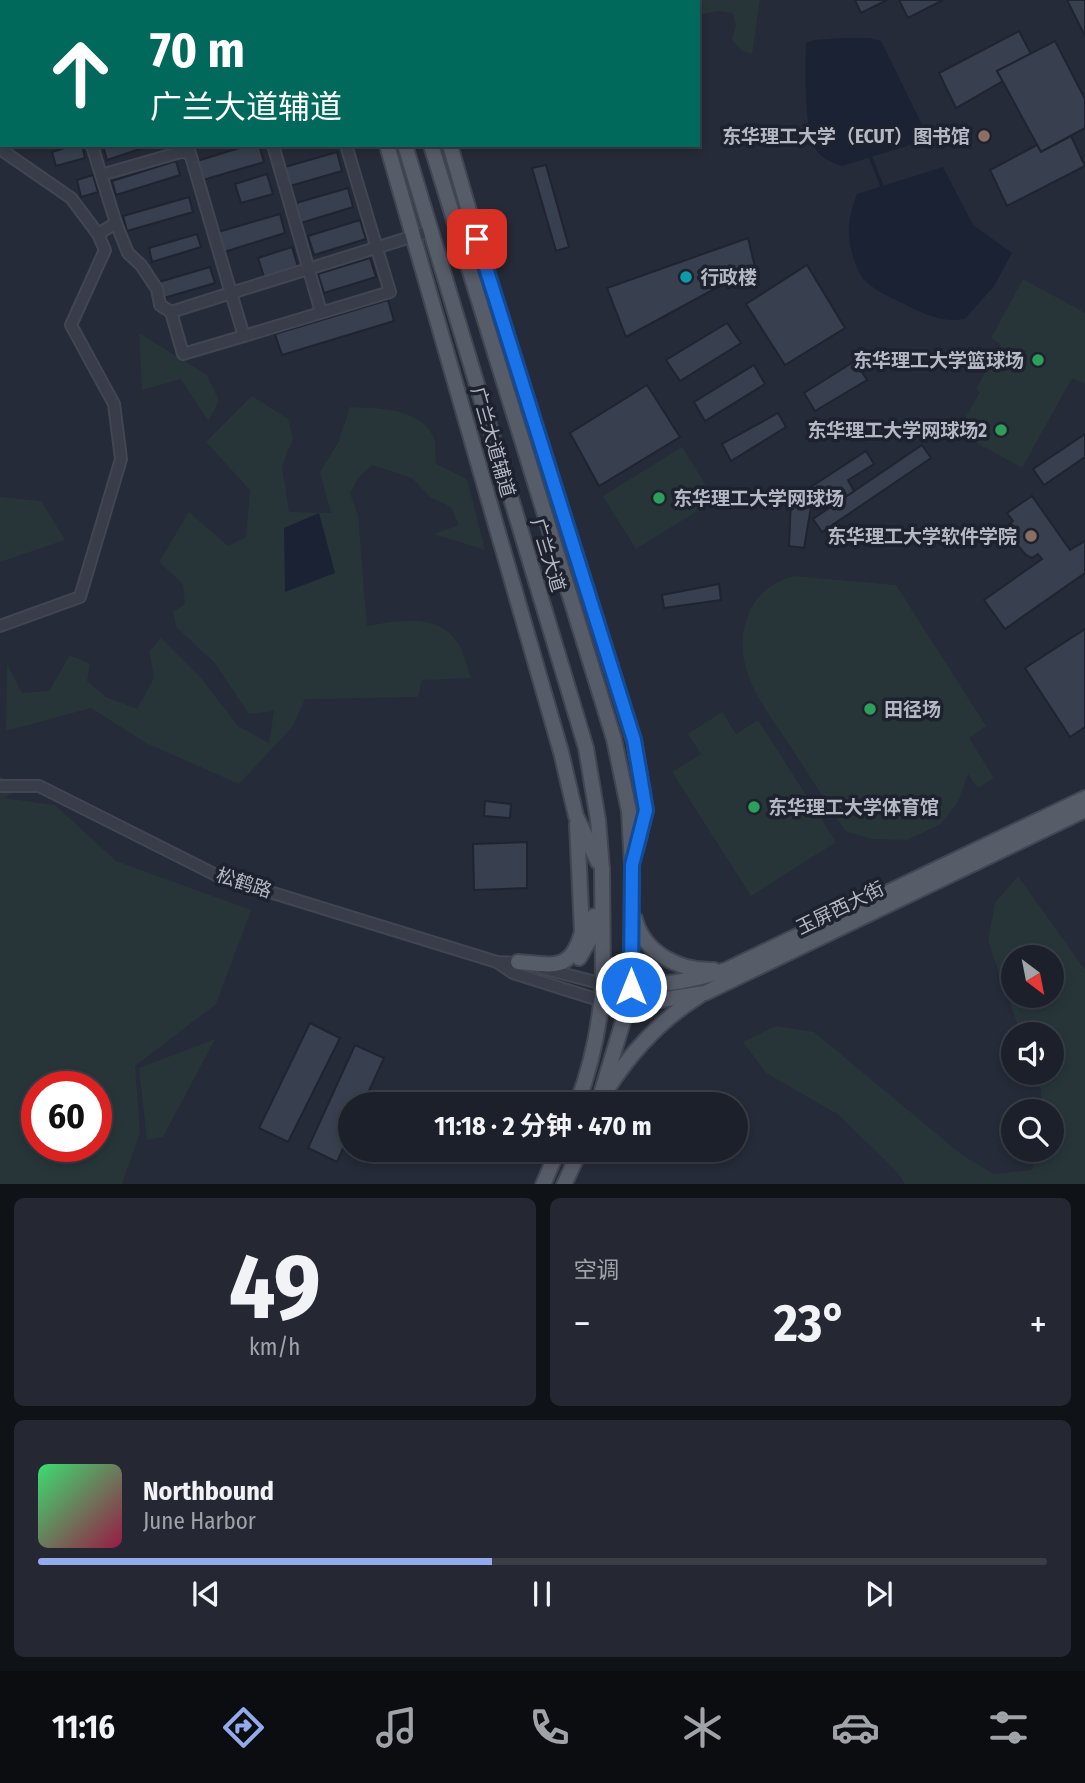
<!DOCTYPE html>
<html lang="zh">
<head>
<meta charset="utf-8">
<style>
  :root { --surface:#1c202a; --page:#252832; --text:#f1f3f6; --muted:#a0a3a8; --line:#3a3e47; --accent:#93abea }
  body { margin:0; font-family:"Fira Sans Condensed","Noto Sans SC",sans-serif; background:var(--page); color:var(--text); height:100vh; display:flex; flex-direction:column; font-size:26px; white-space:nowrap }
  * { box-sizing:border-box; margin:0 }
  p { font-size:23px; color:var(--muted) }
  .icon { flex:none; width:38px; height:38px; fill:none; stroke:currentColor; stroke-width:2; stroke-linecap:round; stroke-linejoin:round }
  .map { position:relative; height:1184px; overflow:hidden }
  .side { display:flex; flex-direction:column; gap:14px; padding:14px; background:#0f1217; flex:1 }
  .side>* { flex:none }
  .banner { position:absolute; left:0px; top:0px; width:700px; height:147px; box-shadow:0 4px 10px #0003,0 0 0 2px var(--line); background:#00695c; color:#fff; overflow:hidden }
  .needle { width:46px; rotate:148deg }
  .tools { position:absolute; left:1001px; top:945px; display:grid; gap:14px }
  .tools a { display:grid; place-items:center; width:63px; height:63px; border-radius:50%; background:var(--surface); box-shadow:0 4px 10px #0003,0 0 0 2px var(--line); font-size:35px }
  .speed { position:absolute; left:21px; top:1071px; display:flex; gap:14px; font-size:35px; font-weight:700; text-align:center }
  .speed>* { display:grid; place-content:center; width:91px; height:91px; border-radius:50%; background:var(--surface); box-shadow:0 4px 10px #0003,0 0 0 2px var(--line); line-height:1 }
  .speed .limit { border:10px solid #d22; background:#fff; color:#111 }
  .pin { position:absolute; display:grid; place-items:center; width:60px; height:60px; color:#fff; margin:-30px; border-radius:14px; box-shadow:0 4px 10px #0006 }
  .me { position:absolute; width:77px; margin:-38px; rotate:0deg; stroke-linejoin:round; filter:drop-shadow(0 0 5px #0008) }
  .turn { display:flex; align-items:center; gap:24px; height:147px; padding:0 35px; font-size:32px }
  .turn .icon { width:91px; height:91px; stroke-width:2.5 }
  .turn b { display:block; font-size:49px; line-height:60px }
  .big { font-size:52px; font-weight:700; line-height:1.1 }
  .side .widget { flex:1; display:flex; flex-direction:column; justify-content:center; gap:10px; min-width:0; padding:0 24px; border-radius:10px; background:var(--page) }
  .side .dial { align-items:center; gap:0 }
  .dial b { font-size:91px; line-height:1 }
  .song { display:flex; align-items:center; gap:21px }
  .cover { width:84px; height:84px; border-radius:10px; background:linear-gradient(135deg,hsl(140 70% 55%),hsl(340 70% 35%)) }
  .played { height:7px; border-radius:4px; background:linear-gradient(90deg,var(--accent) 45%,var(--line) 45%) }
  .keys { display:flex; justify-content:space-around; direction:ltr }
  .heat { display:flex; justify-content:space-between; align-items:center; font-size:38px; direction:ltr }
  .side .tiles { flex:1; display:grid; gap:14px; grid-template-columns:1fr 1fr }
  .widget:last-child { grid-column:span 2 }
  .trip { position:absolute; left:338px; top:1092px; width:410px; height:70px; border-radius:35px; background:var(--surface); box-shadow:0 4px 10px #0003,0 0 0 2px var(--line); font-weight:700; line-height:70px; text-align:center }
  .tabs { display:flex; height:112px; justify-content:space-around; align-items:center; background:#0b0d11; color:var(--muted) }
  .tabs .icon { width:49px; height:49px }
  .tabs .active { color:var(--accent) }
  .tabs b { font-size:32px; color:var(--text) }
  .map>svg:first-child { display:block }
  .green { fill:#273539; fill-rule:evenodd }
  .water { fill:#1a2234 }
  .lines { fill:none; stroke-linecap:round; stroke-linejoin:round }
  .stream { stroke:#1a2234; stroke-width:3.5 }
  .building { fill:#383f4e; stroke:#202430; stroke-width:2 }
  .minor-casing { stroke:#424652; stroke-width:14 }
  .major-casing { stroke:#424652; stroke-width:18 }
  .minor { stroke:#383d49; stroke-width:10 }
  .major { stroke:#575c69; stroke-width:14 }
  .route-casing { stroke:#114b97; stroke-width:18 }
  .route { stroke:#1a73e8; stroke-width:12 }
  .education-dot { fill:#8d6e63; stroke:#1e222e; stroke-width:2.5 }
  .culture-dot { fill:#0f9aa8; stroke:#1e222e; stroke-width:2.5 }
  .leisure-dot { fill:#2e9e5b; stroke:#1e222e; stroke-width:2.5 }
  .labels { text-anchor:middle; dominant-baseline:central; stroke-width:7; stroke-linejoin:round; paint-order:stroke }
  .poi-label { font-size:19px; font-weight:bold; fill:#b4b8c4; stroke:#1e222e; text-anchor:end }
  .street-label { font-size:19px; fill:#b4b8c4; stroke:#1e222e }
</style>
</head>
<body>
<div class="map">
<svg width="1085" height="1185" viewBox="0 0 1085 1185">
  <rect width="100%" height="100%" fill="#252b38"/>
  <g class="green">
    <polygon points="598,0 760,0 752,54 741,50 732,39 736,25 732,13 718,11 698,15 698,2"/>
    <polygon points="1023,279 1085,313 1085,384 1072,378 1022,468 957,432 980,392 976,389 1001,344 991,338"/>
    <polygon points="139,333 207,375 219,401 208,421 181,379 142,390"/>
    <path d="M252,396L288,419L293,439L282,466L289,512L331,513L320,472L338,443L350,407C378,408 425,408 435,441C436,448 435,457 436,464L467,479L485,550L434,534L459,525L451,507L430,497L412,478L372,465L359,477L350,493L358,515L367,626C397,621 437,612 457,642C464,651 467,667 471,678L422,680L418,697L305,699L293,726L239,784L146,743L91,708L6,731L7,664L22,693L49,691L70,655L90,664L87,681L106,697L137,709L154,678L149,651L161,638L201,678L238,726L269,743L274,711L249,714L214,662L176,627L173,612L185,604L183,584L159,562L189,512L228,546L246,537L250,490L206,442Z"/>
    <polygon points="682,447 715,500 636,549 603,496"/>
    <polygon points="0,497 41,501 65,540 0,562"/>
    <path d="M793,576L896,585L986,726L969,738L994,778L978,788L968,774L958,802L941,824L907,840L872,839L845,831C828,804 810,777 792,749C765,708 727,664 749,613C758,592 772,583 793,576Z"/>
    <polygon points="722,712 736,734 758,720 836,842 751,896 672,772 701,754 688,734"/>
    <path d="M0,776L21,789L3,798L55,805L116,861L251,910L216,1004L135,1066L140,1133L122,1184H0ZM37,1087H96V1146H37Z"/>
    <path d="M1018,876L1085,970V1184H905L897,1172L839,1115L766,1073L743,1042L775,1026L814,1032L962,1155L994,1174L1032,1170L1038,1150H1052V1111H1043L1041,1090L1035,1073H1052V1034H1021L988,941L995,903ZM1013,957H1052V996H1013Z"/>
    <polygon points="215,1039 163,1137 147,1140 139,1068"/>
  </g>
  <g class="water">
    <path d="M845,38H869L881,41L929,139L842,166C832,163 820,158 815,148C804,127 805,68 806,43L814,40Z"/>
    <path d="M943,167L973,225L1012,253L994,286L965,319C945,323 926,315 908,306C895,299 877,292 866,282C860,276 858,270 855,263C846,235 847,222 857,194Z"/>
    <polygon points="319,513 335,573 285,592 284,528"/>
  </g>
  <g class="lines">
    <polyline class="stream" points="870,156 884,191"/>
  </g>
  <g class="building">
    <polygon points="855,0 887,0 861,13"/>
    <polygon points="899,0 943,0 908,18"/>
    <polygon points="1067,0 1085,0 1085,36"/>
    <polygon points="1019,31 1031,54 997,71 1003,81 956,108 939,73"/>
    <polygon points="1055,41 1085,99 1085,128 1041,152 997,71"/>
    <polygon points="1071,136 1085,166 1007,206 990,170 1037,145 1041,152"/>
    <polygon points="74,145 82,145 85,158 56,166 52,152"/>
    <polygon points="105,145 152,145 107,160 103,146"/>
    <polygon points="249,145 259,145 264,162 203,180 197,161"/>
    <polygon points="337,152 342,171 290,186 285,167"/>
    <polygon points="176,161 180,175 116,195 112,181"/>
    <polygon points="546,165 569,247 556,251 532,168"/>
    <polygon points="267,174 273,194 241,203 235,184"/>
    <polygon points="93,175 98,192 81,197 77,180"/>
    <polygon points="348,188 353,207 301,223 296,203"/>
    <polygon points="189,197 193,212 127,231 123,216"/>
    <polygon points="280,214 285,233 224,252 218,232"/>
    <polygon points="360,220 366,239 314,255 308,236"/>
    <polygon points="197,234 201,247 152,262 149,248"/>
    <polygon points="748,238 755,267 626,337 607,288"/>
    <polygon points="292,247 299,270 265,280 258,258"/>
    <polygon points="370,258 376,277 324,293 318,274"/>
    <polygon points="807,265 845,328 785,365 746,304"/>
    <polygon points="210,267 215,283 164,298 159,282"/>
    <polygon points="388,300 394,321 282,355 275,334"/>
    <polygon points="727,323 741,343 680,381 666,360"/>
    <polygon points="855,361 867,380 815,411 804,393"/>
    <polygon points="754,365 765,384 705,421 694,402"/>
    <polygon points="647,385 680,437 599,486 570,433"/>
    <polygon points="778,413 786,427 731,461 722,444"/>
    <polygon points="1085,434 1085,457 1044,485 1033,469"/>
    <polygon points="922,445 931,458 822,532 813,519"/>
    <polygon points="866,451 874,464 848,480 854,491 844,498 837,489 811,507 804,548 789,546 791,500"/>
    <polygon points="1032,496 1070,550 1085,541 1085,573 1005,629 984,600 1042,559 1038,554 1032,558 1026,555 1013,540 1008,526 1013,521 1007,513"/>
    <polygon points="719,584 721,600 664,608 662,595"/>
    <polygon points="1085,629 1085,727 1070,737 1025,668"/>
    <polygon points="485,801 511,804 510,818 484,816"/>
    <polygon points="527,842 527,888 474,890 473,844"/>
    <polygon points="310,1023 340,1038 288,1142 259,1128"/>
    <polygon points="355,1045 384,1058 363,1104 350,1104 350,1133 337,1162 308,1148"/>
  </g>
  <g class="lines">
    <g class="minor-casing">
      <g id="minor">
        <polyline points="47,0 48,2"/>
        <polyline points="138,0 138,2"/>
        <polyline points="231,0 232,2"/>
        <polyline points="302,0 303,2"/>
        <polyline points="175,2 180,0"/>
        <polyline points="0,55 2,55"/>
        <polyline points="92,145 101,175"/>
        <polyline points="273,145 321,312"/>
        <polyline points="179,148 181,152 190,153 231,293 430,231"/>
        <polyline points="0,149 71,198 98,234"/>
        <polyline points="116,223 128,253 141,265 157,289 160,305 171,312 231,293 244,336 390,292 346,145"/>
        <polyline points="171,312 183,354 244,336"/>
        <polyline points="0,626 80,597 121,459 114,404 71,325 105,250 98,234 116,223 101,175 181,152"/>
        <polyline points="0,786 39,786 218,876 497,962 523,963"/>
        <polyline points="497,962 513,973 602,1001"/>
        <polyline points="542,968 603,984"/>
      </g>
    </g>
    <g class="major-casing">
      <g id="major">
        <polyline points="344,0 344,2"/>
        <polyline points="362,0 362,2"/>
        <polyline points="388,0 388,2"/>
        <polyline points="409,0 409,2"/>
        <polyline points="387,145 561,752 576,816 598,862"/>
        <path d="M405,145L586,748L598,820L602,869L603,984C600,1023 591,1067 577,1104"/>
        <polyline points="431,145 614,739 629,811 632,865 631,987 628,1005 598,1104"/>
        <polyline points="450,145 477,239 634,740 646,810 636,850"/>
        <path d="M635,919C644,953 679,971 714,970"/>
        <polyline points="579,958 594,932 594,916"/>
        <path d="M518,962C553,965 571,972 582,932L577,824"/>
        <path d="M603,984C646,989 685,983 726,970L1085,798"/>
        <polyline points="602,1001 628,1005 705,993 1085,810"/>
        <path d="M608,1088C632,1051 662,1019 699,996"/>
        <polyline points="543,1185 558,1150"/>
        <polyline points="564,1185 580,1150"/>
      </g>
    </g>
    <use href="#minor" class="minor"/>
    <use href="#major" class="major"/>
  </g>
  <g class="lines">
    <g class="route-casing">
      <polyline id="route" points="477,239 634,740 646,810 632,865 631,987"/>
    </g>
    <use href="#route" class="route"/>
  </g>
  <g class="education-dot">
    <circle cx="984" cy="136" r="7"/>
    <circle cx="1031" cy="536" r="7"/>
  </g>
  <circle class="culture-dot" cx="686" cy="277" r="7"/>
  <g class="leisure-dot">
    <circle cx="1038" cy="360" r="7"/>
    <circle cx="1001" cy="430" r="7"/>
    <circle cx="659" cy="498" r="7"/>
    <circle cx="870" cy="709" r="7"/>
    <circle cx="754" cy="807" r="7"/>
  </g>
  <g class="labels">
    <g class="poi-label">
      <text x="970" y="136">东华理工大学（ECUT）图书馆</text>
      <text x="700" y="277" text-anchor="start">行政楼</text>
      <text x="1024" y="360">东华理工大学篮球场</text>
      <text x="987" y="430">东华理工大学网球场2</text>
      <text x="673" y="498" text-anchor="start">东华理工大学网球场</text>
      <text x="1017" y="536">东华理工大学软件学院</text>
      <text x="884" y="709" text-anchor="start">田径场</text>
      <text x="768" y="807" text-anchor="start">东华理工大学体育馆</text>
    </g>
    <g class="street-label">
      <text transform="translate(493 442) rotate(74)">广兰大道辅道</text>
      <text transform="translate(548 555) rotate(73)">广兰大道</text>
      <text transform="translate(244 883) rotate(18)">松鹤路</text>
      <text transform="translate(840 908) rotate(-26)">玉屏西大街</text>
    </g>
  </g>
</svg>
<div class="tools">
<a><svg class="needle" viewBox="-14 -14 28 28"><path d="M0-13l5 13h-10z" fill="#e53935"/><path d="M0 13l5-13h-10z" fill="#a0a3a8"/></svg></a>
<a><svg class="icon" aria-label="sound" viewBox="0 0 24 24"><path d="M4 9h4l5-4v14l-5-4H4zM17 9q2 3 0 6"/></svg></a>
<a><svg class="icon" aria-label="search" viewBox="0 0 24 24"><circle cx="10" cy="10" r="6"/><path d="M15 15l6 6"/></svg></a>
</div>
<div class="speed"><div class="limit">60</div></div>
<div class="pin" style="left:477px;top:239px;background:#d93025"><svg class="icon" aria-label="arrive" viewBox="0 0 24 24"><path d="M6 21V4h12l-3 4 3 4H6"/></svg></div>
<svg class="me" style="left:631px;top:987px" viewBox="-20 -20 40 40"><circle r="17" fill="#1a73e8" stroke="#fff" stroke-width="3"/><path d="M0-11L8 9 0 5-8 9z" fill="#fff"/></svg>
<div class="trip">11:18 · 2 分钟 · 470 m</div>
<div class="banner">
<div class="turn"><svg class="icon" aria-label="ahead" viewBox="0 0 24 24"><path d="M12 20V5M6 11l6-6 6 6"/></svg><div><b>70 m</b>广兰大道辅道</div></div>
</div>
</div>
<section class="side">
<div class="tiles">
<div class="widget dial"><b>49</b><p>km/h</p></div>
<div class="widget"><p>空调</p>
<div class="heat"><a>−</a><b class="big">23°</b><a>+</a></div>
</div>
<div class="widget">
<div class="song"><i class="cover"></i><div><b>Northbound</b><p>June Harbor</p></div></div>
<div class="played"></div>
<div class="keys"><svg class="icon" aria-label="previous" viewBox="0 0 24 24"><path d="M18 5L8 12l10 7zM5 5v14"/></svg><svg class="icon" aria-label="pause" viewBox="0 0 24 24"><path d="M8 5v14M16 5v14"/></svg><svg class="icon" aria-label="next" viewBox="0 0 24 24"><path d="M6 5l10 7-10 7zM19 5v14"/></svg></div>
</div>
</div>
</section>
<nav class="tabs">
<b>11:16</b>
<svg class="icon active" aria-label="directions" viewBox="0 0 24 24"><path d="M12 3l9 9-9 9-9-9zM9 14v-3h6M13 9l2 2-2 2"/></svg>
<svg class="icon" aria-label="music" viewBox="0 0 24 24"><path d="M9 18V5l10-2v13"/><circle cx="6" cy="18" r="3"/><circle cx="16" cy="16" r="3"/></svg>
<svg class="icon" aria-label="phone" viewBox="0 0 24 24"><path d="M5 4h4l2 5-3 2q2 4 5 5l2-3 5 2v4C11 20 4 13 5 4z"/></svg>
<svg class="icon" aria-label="climate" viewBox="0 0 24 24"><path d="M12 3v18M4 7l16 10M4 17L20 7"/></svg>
<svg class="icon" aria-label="car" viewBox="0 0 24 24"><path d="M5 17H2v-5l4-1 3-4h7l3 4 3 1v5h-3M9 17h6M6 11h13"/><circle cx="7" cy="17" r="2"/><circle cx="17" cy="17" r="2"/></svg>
<svg class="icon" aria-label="filters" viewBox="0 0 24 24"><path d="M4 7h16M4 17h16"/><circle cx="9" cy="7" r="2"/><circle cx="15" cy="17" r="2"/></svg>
</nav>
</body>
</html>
